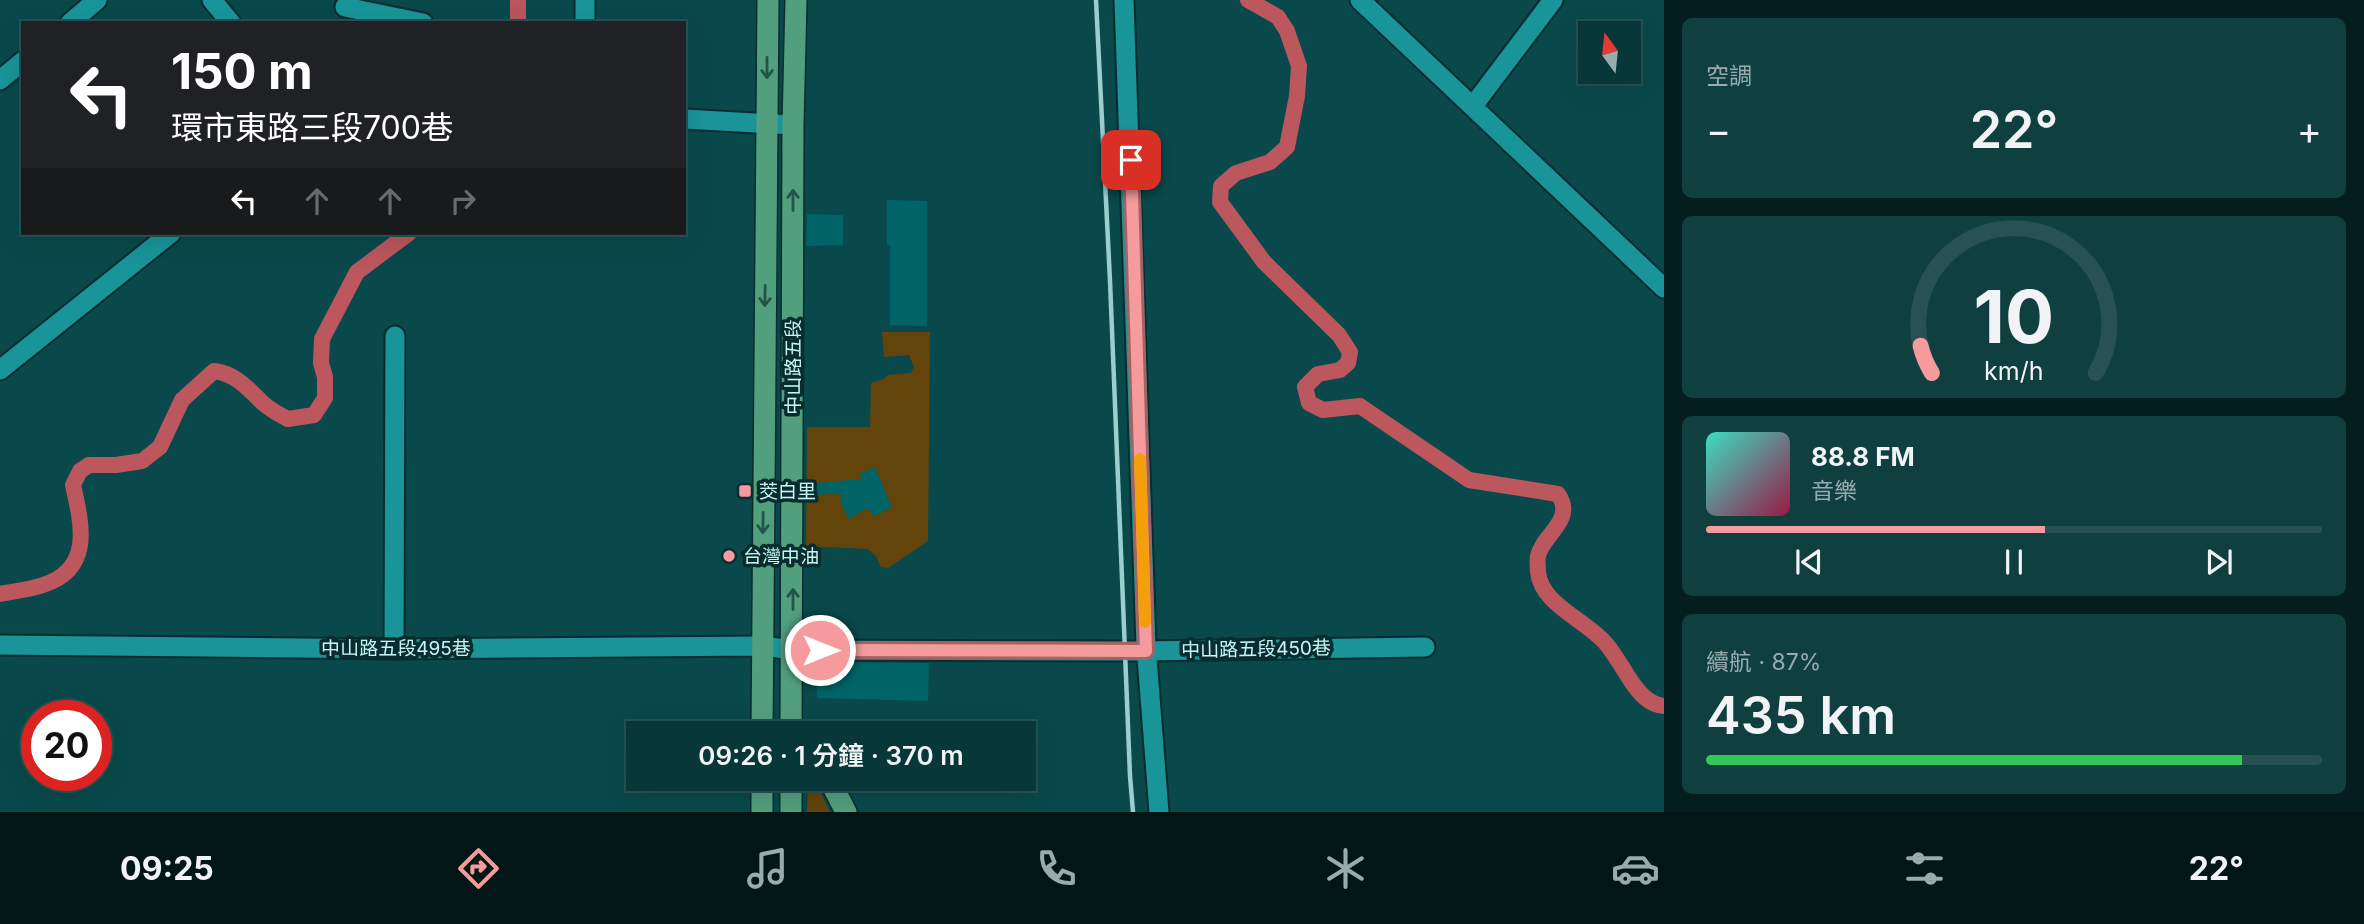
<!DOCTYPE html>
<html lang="zh-TW">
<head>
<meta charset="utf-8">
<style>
  :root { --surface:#073738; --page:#103f40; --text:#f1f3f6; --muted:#98acae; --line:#285153; --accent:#f59b9d }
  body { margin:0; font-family:Inter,"Noto Sans TC",sans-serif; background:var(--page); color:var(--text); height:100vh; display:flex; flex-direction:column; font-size:26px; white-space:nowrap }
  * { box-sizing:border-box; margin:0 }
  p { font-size:23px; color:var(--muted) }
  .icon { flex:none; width:38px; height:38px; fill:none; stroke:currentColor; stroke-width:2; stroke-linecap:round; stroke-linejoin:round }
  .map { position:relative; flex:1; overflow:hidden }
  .side { display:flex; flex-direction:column; gap:18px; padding:18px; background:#041e1f; width:700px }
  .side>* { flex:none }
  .guide { position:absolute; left:21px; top:21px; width:665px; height:214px; border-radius:0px; box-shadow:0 7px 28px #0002,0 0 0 2px var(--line); background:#202124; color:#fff; overflow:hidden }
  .needle { width:46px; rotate:345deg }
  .fabs { position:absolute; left:1578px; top:21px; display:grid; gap:14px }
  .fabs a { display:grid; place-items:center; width:63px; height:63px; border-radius:0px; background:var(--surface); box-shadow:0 7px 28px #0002,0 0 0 2px var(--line); font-size:35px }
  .speed { position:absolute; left:21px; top:700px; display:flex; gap:14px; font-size:35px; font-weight:700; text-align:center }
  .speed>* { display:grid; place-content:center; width:91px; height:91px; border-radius:50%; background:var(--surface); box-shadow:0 7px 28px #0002,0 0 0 2px var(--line); line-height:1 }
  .speed .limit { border:10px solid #d22; background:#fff; color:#111 }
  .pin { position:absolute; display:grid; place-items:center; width:60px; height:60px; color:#fff; margin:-30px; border-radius:14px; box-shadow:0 4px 10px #0006 }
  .me { position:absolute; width:77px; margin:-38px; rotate:90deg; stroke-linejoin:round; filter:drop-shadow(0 0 5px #0008) }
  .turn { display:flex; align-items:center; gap:24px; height:147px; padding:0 35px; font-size:32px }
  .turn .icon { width:91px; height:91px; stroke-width:2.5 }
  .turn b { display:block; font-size:49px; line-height:60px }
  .lanes { display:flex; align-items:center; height:66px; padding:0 35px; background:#0003; justify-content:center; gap:35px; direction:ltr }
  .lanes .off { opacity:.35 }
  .big { font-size:52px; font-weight:600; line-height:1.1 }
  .side .card { flex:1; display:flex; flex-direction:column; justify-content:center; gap:10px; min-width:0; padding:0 24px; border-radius:10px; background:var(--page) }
  .side .dial { align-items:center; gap:0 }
  .dial svg { height:182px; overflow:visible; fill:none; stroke:var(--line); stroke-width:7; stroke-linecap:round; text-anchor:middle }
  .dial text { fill:var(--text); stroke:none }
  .song { display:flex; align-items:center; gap:21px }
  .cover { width:84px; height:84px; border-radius:10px; background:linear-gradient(135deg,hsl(170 70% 55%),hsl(340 70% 35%)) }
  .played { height:7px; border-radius:4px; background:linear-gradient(90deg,var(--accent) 55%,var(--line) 55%) }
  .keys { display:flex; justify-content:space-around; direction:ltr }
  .heat { display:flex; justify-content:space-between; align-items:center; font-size:38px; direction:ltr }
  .charge { height:10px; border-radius:5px; background:linear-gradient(90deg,#34c759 87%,var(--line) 0) }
  .trip { position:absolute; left:626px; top:721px; width:410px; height:70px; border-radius:0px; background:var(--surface); box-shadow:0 7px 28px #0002,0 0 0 2px var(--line); font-weight:600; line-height:70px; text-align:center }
  .tab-bar { display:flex; height:112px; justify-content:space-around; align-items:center; background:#031616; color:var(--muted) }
  .tab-bar .icon { width:49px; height:49px }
  .tab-bar .current { color:var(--accent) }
  .tab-bar b { font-size:32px; color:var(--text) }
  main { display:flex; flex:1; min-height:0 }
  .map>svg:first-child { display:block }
  .green { fill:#63450c }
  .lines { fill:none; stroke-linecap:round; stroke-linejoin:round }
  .canal { stroke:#bb575d; stroke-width:16 }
  .building { fill:#006366 }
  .minor-casing { stroke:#092c2e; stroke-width:23 }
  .major-casing { stroke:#092c2e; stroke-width:24 }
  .minor { stroke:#199599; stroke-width:19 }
  .major { stroke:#529f7d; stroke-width:21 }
  .rail { stroke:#99cecf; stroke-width:4.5 }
  .oneway { stroke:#23544a }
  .route-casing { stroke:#9f6566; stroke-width:18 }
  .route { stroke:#f59b9d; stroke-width:12 }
  .slow { stroke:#f59e0b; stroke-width:12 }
  .poi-dot { fill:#f59b9d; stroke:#092c2e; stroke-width:2.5 }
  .labels { text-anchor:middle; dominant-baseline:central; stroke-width:7; stroke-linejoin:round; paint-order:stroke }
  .street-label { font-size:19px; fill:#c5f6f7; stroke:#092c2e }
  .poi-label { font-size:19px; fill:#c5f6f7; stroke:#092c2e; text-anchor:start }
</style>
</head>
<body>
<main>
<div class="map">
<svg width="1664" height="812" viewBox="0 0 1664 812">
  <rect width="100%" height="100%" fill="#09494b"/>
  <g class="green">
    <polygon points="882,332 930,332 928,541 888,568 881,567 876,556 868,549 806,546 807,427 870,427 871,383 884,379 888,375 911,373 914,367 909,355 884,357"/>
    <polygon points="808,779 815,779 830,812 807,812"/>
  </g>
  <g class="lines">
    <g class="canal">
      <path d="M1248,0L1278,17L1287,31L1299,66L1297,96L1287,147L1270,162L1236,173L1221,186L1220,202L1264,262L1339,335L1350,352L1348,363L1340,370L1318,374L1305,387L1309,403L1323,410L1360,406L1469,480L1558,494C1576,520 1543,534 1538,556C1537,560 1538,568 1538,572C1541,605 1588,621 1607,645C1616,656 1623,669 1631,681C1639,693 1649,705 1664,706"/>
      <polyline points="518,23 518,0"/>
      <path d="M0,594C14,591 29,590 43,585C93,569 82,525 73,485L80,471L89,465H116L142,461L160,447L182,400L214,371C237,374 248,389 264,404C271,410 280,415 288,419L314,415L325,398V377L321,363L322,339L357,272L409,233"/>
    </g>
  </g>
  <g class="building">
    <polygon points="887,200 927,201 927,326 890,325 890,245 887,245"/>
    <polygon points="807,214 843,215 843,245 806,246"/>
    <polygon points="875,467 892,507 874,516 867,508 849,519 842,506 840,493 805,496 805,484 861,479 859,474"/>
    <polygon points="816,662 929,663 928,701 817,698"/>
  </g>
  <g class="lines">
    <g class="minor-casing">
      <g id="minor">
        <polyline points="212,0 231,23"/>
        <polyline points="585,0 585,23"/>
        <polyline points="1124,0 1146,645 1159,812"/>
        <polyline points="1360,0 1664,288"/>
        <polyline points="345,7 423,23"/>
        <polyline points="70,23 97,0"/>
        <polyline points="0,80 23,61"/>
        <polyline points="1473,106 1553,0"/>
        <polyline points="684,119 793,125"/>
        <polyline points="0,370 171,233"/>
        <polyline points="0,645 394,649 762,646 793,650 1138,651 1425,647"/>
        <polyline points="394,649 395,336"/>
      </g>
    </g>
    <g class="major-casing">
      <g id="major">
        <polyline points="762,733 768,0"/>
        <polyline points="791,733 793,125 796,0"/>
        <polyline points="762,779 762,812"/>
        <polyline points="829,779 846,812"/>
        <polyline points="791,812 791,779"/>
      </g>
    </g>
    <use href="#minor" class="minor"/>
    <use href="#major" class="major"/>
    <polyline class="rail" points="1096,0 1110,281 1130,776 1133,812"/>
  </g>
  <defs><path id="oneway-shaft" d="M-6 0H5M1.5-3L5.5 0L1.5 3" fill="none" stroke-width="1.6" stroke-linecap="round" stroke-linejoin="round" transform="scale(1.75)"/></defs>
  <g class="oneway">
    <use href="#oneway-shaft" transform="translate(767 68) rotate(90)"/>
    <use href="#oneway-shaft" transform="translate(793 200) rotate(-90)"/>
    <use href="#oneway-shaft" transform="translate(765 296) rotate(91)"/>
    <use href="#oneway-shaft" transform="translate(763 523) rotate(91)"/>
    <use href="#oneway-shaft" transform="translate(793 599) rotate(-90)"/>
  </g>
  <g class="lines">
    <g class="route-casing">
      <polyline id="route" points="820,650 1146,651 1131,160"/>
    </g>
    <use href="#route" class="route"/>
    <polyline class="slow" points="1140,459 1145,622"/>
  </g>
  <g class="poi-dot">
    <rect x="738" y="484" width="14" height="14" rx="3.5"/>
    <circle cx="729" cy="556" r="7"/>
  </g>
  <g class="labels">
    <g class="street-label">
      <text transform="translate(793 367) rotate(-90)">中山路五段</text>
      <text x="396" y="648">中山路五段495巷</text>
      <text transform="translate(1256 649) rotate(-1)">中山路五段450巷</text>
    </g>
    <g class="poi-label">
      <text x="759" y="491">茭白里</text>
      <text x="743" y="556">台灣中油</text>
    </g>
  </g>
</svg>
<div class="fabs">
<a><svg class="needle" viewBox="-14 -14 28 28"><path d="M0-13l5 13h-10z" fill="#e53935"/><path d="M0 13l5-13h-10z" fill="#98acae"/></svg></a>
</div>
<div class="speed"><div class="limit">20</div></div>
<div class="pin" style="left:1131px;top:160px;background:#d93025"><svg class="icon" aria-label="arrive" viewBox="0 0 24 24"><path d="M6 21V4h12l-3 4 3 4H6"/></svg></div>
<svg class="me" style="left:820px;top:650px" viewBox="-20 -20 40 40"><circle r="17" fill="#f59b9d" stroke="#fff" stroke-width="3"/><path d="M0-11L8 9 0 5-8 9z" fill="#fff"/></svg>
<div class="trip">09:26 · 1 分鐘 · 370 m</div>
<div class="guide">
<div class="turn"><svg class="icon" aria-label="left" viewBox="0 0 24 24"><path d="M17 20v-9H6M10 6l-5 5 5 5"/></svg><div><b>150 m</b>環市東路三段700巷</div></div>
<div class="lanes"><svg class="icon" aria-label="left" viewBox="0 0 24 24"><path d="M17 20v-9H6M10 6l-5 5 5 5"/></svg><svg class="icon off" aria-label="ahead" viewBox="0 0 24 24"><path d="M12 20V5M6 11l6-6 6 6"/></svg><svg class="icon off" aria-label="ahead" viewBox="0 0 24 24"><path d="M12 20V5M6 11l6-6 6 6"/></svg><svg class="icon off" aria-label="right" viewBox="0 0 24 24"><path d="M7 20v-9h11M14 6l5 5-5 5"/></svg></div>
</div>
</div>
<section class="side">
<div class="card"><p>空調</p>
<div class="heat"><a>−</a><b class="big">22°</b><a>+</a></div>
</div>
<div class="card dial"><svg viewBox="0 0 100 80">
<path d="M14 69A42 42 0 1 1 86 69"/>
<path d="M14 69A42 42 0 0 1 9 57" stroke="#f59b9d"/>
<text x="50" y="56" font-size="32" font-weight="700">10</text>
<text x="50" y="72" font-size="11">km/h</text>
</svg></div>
<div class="card">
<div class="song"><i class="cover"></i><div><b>88.8 FM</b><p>音樂</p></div></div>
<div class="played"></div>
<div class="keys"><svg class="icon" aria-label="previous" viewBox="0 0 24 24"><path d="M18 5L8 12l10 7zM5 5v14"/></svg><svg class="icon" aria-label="pause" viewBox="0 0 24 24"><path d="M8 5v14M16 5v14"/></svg><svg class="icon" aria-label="next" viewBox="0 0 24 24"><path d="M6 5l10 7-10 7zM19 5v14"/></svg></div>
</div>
<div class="card"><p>續航 · 87%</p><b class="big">435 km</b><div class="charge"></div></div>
</section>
</main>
<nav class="tab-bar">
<b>09:25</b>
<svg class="icon current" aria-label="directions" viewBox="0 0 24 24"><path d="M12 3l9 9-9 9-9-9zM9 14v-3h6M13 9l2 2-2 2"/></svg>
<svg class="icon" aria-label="music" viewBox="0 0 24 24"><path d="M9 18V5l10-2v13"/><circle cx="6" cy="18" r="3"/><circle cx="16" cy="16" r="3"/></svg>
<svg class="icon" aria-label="phone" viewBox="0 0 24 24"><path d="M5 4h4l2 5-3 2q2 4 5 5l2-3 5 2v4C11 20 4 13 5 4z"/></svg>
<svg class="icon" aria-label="climate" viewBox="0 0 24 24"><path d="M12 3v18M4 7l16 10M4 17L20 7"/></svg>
<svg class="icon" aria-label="car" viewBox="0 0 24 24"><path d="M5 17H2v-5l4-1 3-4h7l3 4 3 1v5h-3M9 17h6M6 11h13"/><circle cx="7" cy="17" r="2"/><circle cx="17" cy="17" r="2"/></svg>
<svg class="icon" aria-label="filters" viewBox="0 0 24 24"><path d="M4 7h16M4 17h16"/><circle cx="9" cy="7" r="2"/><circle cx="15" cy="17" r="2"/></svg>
<b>22°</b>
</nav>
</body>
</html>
